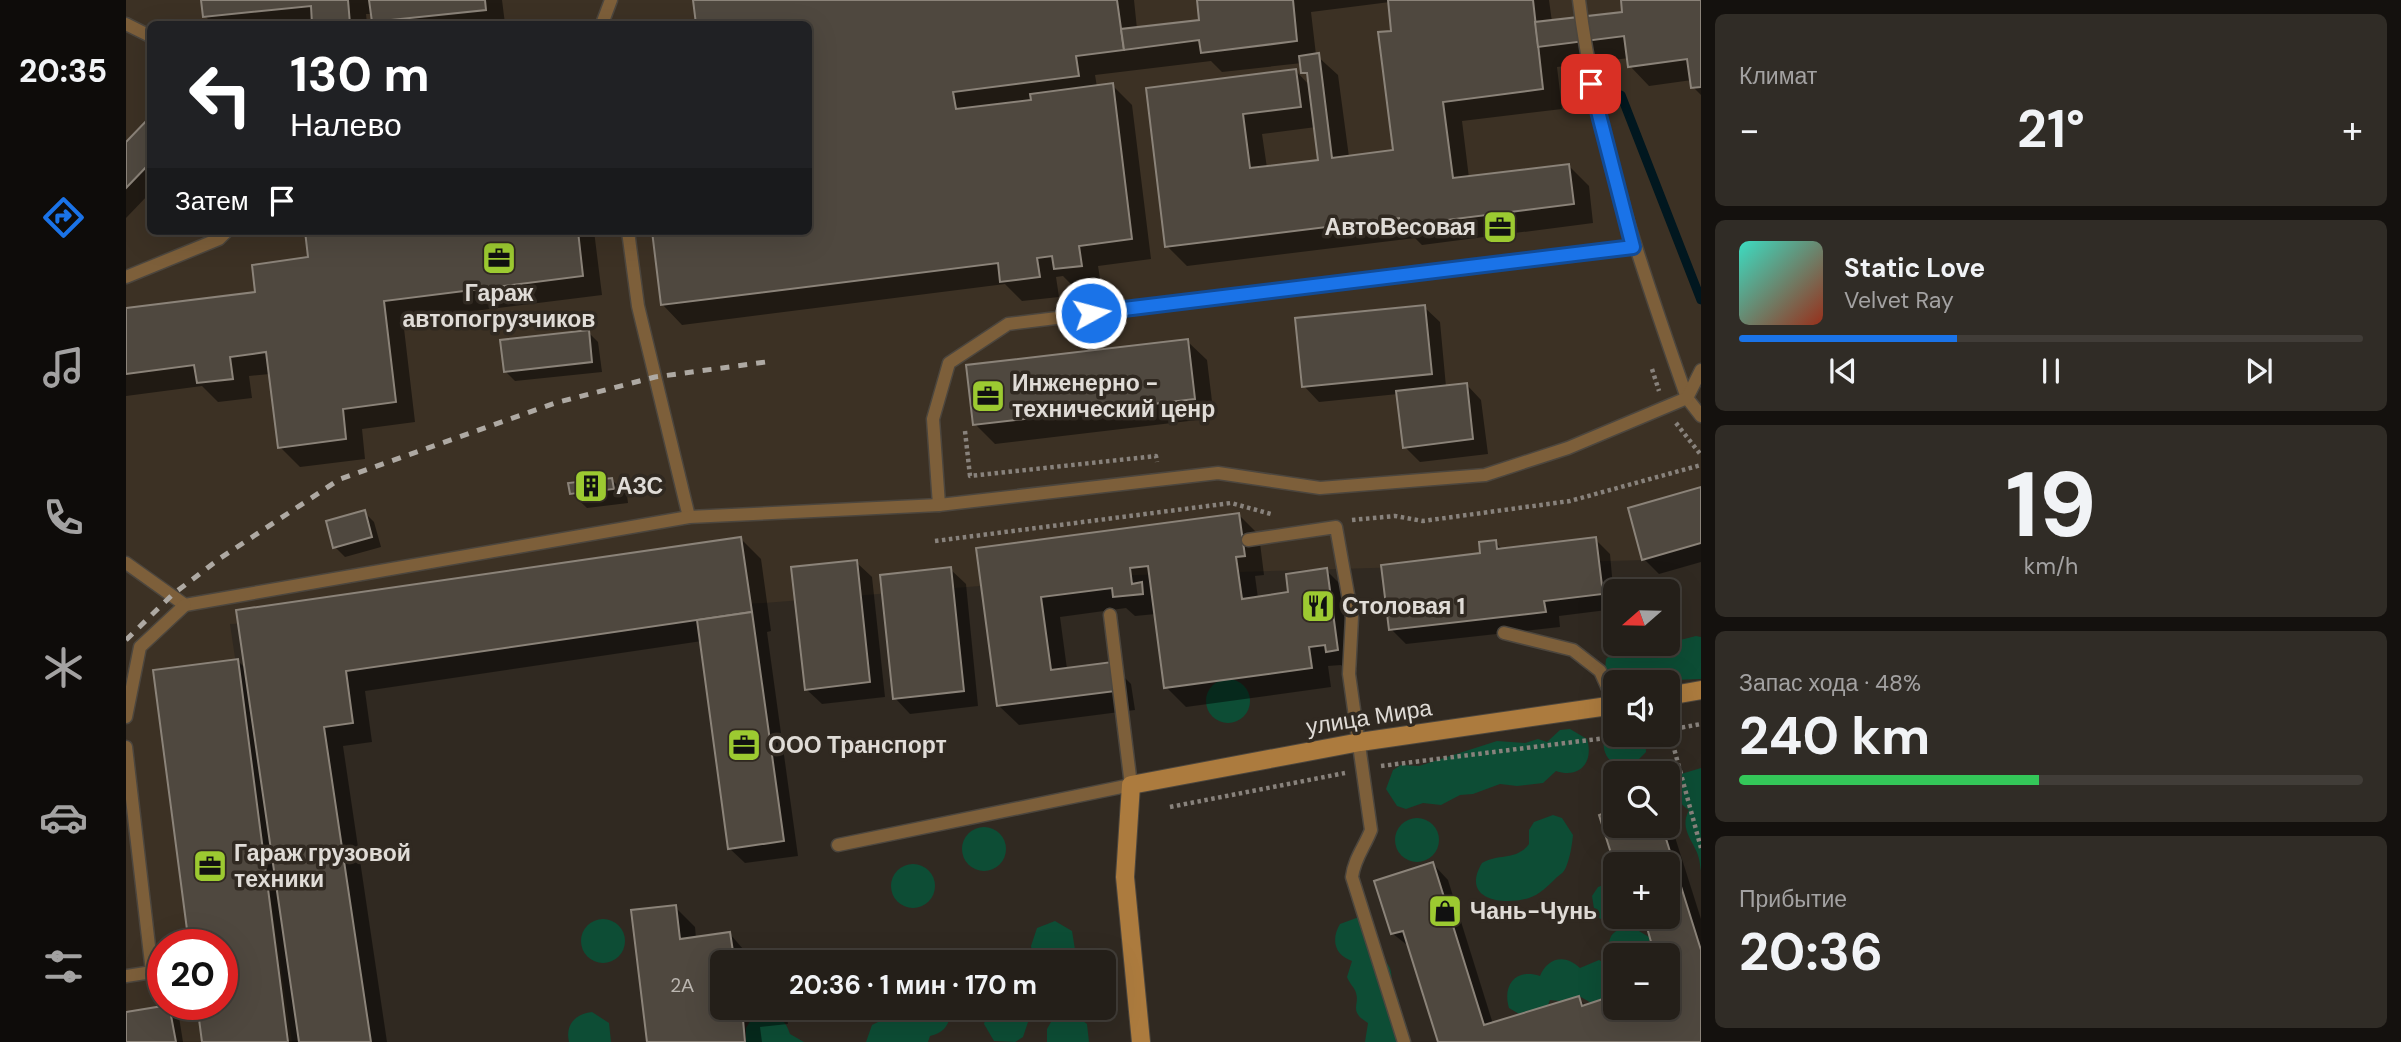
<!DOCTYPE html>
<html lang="ru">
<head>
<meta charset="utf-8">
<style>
  :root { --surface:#241f19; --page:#302c26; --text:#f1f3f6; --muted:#a3a2a2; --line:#413d38; --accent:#1a73e8 }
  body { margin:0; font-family:"DM Sans",sans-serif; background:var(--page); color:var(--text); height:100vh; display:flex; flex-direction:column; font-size:26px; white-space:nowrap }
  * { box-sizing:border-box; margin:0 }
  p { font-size:23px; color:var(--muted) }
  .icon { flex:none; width:38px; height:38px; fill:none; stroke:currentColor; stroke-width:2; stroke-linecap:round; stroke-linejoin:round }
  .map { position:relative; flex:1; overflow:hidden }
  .details { display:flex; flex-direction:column; gap:14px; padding:14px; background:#14110e; width:700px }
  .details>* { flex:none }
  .banner { position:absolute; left:21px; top:21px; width:665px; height:214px; border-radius:10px; box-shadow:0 7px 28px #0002,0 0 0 2px var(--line); background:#202124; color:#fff; overflow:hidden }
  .needle { width:46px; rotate:250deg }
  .tools { position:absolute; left:1477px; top:579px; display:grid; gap:14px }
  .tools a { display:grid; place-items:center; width:77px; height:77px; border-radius:10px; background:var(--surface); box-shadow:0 7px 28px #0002,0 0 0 2px var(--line); font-size:35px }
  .speed { position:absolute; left:21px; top:929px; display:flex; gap:14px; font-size:35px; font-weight:700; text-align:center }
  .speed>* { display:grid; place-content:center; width:91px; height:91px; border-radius:50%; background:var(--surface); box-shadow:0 7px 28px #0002,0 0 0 2px var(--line); line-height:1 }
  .speed .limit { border:10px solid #d22; background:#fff; color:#111 }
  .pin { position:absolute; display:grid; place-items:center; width:60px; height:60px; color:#fff; margin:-30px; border-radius:14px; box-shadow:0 4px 10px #0006 }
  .me { position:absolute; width:77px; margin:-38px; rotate:83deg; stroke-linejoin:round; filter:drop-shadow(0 0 5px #0008) }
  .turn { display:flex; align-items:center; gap:24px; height:147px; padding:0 28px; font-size:32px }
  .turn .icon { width:91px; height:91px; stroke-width:2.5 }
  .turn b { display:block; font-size:49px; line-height:60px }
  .then { display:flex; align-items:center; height:66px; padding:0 28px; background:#0003; gap:14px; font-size:26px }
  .big { font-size:52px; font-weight:700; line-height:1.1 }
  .details .widget { flex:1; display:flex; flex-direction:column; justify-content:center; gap:10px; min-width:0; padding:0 24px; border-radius:10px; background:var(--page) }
  .details .dial { align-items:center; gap:0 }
  .dial b { font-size:91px; line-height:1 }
  .song { display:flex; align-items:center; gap:21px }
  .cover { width:84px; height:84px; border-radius:10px; background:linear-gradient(135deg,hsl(170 70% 55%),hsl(10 70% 35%)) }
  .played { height:7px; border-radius:4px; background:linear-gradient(90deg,var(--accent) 35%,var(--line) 35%) }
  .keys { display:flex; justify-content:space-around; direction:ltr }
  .heat { display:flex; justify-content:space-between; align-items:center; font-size:38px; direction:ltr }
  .charge { height:10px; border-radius:5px; background:linear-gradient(90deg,#34c759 48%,var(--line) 0) }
  .trip { position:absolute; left:584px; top:950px; width:406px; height:70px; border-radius:10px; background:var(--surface); box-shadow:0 7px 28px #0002,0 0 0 2px var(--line); font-weight:700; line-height:70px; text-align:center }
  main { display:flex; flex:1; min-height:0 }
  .tabs { display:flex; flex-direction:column; width:126px; justify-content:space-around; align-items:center; background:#0e0c0a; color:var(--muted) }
  .tabs .icon { width:49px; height:49px }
  .tabs .on { color:var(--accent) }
  .tabs b { font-size:32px; color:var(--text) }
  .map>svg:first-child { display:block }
  .built { fill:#3c3124; fill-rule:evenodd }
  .green { fill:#0d4d35 }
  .shadow { fill:#0007; fill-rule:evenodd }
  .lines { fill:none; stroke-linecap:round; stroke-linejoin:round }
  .stream { stroke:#01171f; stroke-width:9 }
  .building { fill:#4f483f; stroke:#8b8379; stroke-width:2 }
  .lane-casing { stroke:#4c463e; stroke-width:15 }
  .secondary-casing { stroke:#4c463e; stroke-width:20 }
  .path { stroke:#88827c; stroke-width:4.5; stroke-dasharray:3.5 3.5; stroke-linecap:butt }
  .lane { stroke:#7d5f3a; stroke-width:12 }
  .secondary { stroke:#ac7b3e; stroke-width:18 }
  .rail { stroke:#aea9a3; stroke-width:5; stroke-dasharray:9 9; stroke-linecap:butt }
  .route-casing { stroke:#114b97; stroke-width:18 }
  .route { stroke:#1a73e8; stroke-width:12 }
  .labels { text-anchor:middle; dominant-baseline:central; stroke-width:7; stroke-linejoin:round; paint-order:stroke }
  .number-label { font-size:19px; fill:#bcb7b1 }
  .poi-label { font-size:23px; font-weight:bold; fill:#e0dcd7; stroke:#302921; text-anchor:start }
  .street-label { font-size:23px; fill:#e0dcd7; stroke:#302921 }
</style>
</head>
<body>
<main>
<nav class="tabs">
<b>20:35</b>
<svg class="icon on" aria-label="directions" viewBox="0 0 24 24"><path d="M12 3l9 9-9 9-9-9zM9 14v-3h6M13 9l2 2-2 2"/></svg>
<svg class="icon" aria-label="music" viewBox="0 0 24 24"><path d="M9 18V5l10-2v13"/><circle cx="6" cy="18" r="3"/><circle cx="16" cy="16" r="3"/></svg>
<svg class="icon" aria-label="phone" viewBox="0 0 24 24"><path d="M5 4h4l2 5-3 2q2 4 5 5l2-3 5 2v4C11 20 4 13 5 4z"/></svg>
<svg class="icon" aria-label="climate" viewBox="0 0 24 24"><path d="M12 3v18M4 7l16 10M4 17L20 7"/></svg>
<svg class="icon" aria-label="car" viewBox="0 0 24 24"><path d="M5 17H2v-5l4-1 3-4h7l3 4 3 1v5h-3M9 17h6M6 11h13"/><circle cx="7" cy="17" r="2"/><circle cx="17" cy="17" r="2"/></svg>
<svg class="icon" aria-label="filters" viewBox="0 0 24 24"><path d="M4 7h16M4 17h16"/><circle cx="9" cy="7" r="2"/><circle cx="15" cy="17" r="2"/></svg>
</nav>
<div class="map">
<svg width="1575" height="1042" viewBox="0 0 1575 1042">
  <rect width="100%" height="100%" fill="#302921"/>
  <path class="built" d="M0,0H1575V543L1516,560L979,576L638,603L104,624L166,1042H0ZM24,24H682V231H24ZM37,945H96V1004H37Z"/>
  <g class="green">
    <polygon points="1570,636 1575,637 1575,679 1489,682 1489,685 1479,670 1480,659 1494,646 1542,644 1542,638 1554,640"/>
    <circle cx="1102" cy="701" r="22"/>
    <path d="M1489,724V735H1519L1520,752L1506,766C1487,768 1475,757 1478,737Z"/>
    <path d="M1444,729L1461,739C1468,762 1454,779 1430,771L1417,783L1391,786L1374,784L1347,794L1334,795L1315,805L1297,803L1280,809L1271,806L1260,789L1267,770L1275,765L1293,766L1371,741L1399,743L1412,739L1421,742L1434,730Z"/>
    <path d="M1575,768V871C1574,867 1574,863 1573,859C1570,843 1552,830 1563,810C1549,801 1547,789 1555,774Z"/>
    <path d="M1427,815L1436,818L1447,835C1446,845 1444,858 1440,867C1438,873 1433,875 1429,879C1422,886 1413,895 1403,898C1377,906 1334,900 1356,863C1373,853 1390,861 1403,844V830L1408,822Z"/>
    <circle cx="1291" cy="840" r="22"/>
    <circle cx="858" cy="849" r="22"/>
    <circle cx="787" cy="886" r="22"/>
    <polygon points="1489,881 1489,917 1505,917 1495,924 1485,926 1469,915 1466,896 1472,887"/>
    <path d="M1233,917C1251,923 1249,932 1252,948C1255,964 1270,962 1264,984L1273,1000L1272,1017L1280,1023L1282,1042H1239L1242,1023C1222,1011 1234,1005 1230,993C1229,988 1223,983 1221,977L1226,961C1208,955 1205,939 1214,924Z"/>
    <circle cx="477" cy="941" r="22"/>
    <polygon points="929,921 946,931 951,962 908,962 905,946 911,928"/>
    <path d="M1506,927L1523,937L1525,955L1489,956V995L1469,1005L1453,996L1443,1002L1424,1000L1419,1012L1400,1018L1383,1008C1376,985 1390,968 1414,976C1421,958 1439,953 1454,968L1473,960L1488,968C1484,949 1474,930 1506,927Z"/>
    <path d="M780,1008H823C826,1022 819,1033 804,1036L802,1042H740L746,1025Z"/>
    <polygon points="863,1008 898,1008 903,1019 897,1037 889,1042 868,1041 858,1024"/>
    <polygon points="912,1008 954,1008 950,1016 961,1024 963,1042 921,1042 921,1029 925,1022"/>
    <path d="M466,1012L483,1023L485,1042H443C439,1025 449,1014 466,1012Z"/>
    <path d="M644,1013C655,1017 660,1022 664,1034L678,1042H620V1028L625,1020Z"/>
  </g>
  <g class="shadow">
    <polygon points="77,0 376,0 379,24 250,24 247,14 240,14 241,24 87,24 79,16"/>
    <path d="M568,0H1008L1011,29L1075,21L1073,0H1423L1426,22L1498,13L1497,0H1575V95L1567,87L1566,80L1523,86L1504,66L1503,58L1431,67L1436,109L1336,121L1343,178L1443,166L1463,186L1467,223L1296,245L1289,238L1061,266L1041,246L1022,89L1170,71L1184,86L1176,63L1096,72L1085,61L969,75L971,87L986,85L1006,105L1025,259L972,266L975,285L949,288L937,276L930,277L933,297L896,301L879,284L556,325L537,305L527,231H682V24H571ZM1264,2L1267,32L1269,152L1223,157L1212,75L1190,55L1185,12ZM1190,127L1194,161L1141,168L1136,134Z"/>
    <polygon points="24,119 24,193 0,218 0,144"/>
    <polygon points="180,231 468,231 476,295 277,320 289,422 236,429 239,459 174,467 154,447 144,374 123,376 126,398 92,402 76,386 0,396 0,310 131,294 184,259"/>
    <polygon points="1298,307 1314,322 1320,387 1340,384 1355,400 1362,454 1294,462 1279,447 1272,394 1193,402 1178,386"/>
    <polygon points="462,332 472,342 476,372 389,381 379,371"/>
    <polygon points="1061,341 1081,360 1088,418 869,444 849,424"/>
    <polygon points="486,480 501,495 502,503 461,508 445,493"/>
    <polygon points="1575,489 1575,562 1533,574 1518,559"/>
    <polygon points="238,512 248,522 255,547 219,557 209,547"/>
    <polygon points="1113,515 1133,535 1138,575 1129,576 1132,598 1164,594 1200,570 1220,590 1231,669 1221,671 1215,665 1202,666 1205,687 1060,707 1040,687 1030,614 1009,616 1000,608 934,617 941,669 985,664 1005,684 1009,710 893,725 873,706 852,550"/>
    <polygon points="615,539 635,559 645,631 641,632 672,856 619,863 603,848 576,641 239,691 246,742 217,746 261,1042 77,1042 96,1004 96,945 65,945 112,661 120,669"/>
    <polygon points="1469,539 1484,554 1489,609 1433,616 1434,627 1280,644 1265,629 1369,542 1377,550"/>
    <polygon points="730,562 746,577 759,697 696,704 680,689"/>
    <polygon points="824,569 840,584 852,706 784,714 769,698"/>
    <polygon points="1489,811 1489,826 1542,826 1542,815 1575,919 1575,1042 1314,1042 1285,948 1267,934 1307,864 1322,880 1367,1024 1452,998 1460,1006 1489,997 1489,1008 1542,1008 1542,956 1519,917 1542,917 1542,864 1490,864 1475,816"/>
    <polygon points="549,907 569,927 570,938 604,934 624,957 636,956 643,962 597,962 597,1008 660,1008 662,1024 634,1027 636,1042 523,1042"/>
    <polygon points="43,1007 53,1017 57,1042 0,1042 0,1014"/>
  </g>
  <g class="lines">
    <polyline class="stream" points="1495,95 1575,300"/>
  </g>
  <g class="building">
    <polygon points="75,0 222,0 224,24 186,24 185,6 77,17"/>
    <polygon points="243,0 359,0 360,10 246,22"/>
    <polygon points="567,0 991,0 998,50 950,56 953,76 827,92 830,109 905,100 904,94 987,83 1006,239 953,246 956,266 928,269 926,256 911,258 914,277 874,282 872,263 535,305 526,231 682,231 682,24 570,24"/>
    <polygon points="1071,0 1167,0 1171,41 1075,53 1073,40 998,50 995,29 1073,20"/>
    <polygon points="1262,0 1407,0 1417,89 1317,102 1327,178 1443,164 1448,204 1274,226 1273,218 1039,247 1020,88 1170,69 1175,107 1117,114 1124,168 1192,160 1181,73 1175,73 1173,56 1193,53 1206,158 1267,150 1252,32 1265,31"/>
    <polygon points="1495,0 1575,0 1575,87 1565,88 1561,59 1502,67 1498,36 1412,47 1409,22 1496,12"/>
    <polygon points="24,117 24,163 0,188 0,142"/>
    <polygon points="179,231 452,231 457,276 258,301 270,402 217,409 220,439 152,448 140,352 104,357 107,379 71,383 68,365 0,374 0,308 129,292 126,265 182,257"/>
    <polygon points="1299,305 1306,374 1176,387 1169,318"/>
    <polygon points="463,330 466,362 378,372 374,340"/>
    <polygon points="1062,339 1069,399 847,425 840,365"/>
    <polygon points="1341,383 1347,439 1277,448 1270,391"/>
    <polygon points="486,478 488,489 444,494 442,483"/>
    <polygon points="1575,487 1575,543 1516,560 1502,508"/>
    <polygon points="239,510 246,537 207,548 200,521"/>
    <polygon points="1113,513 1119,556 1110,557 1116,599 1162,592 1160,574 1201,568 1212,650 1200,652 1199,645 1183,647 1186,668 1038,688 1022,566 1004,568 1006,584 1016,582 1017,594 987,597 986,588 915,597 925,670 986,662 990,691 871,706 850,548"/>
    <polygon points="615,537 626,612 220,671 227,723 198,727 245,1042 173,1042 110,610"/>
    <polygon points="1470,537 1477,594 1418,601 1420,612 1263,630 1255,565 1354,553 1353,542 1370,540 1371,549"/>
    <polygon points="731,560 744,682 679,690 665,567"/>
    <polygon points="825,567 838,691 767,699 754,575"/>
    <polygon points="626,612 658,841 602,849 571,620"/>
    <polygon points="112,659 162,1042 76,1042 71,1004 96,1004 96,945 63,945 27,670"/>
    <polygon points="1489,809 1489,826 1536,826 1575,950 1575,1042 1312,1042 1277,931 1265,934 1248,881 1307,862 1358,1025 1453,996 1456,1006 1489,995 1489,1008 1542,1008 1542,956 1529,956 1518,917 1542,917 1542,864 1489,866 1473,815"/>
    <polygon points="550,905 554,939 604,932 608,958 637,954 638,962 597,962 597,1008 616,1008 619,1042 521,1042 505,910"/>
    <polygon points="43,1005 50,1042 0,1042 0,1012"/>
  </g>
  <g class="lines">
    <g class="lane-casing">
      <g id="lane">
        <path d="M1453,0C1470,138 1515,267 1561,398L1575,416"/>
        <polyline points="0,24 24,36"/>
        <polyline points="476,24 485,0"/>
        <polyline points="502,231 512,306 563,517"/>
        <polyline points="0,277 93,239 101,231"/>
        <polyline points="813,505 807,419 823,363 882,324 1507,247"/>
        <path d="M1122,540L1210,527L1226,617L1223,674L1245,830C1239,846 1228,859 1226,877L1278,1042"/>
        <polyline points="0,563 59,605 563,517 813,505 1092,473 1194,488 1359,475 1442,448 1561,398 1575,370"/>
        <polyline points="1378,633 1447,650 1474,671 1489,704"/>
        <polyline points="0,717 14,647 59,605"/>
        <polyline points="0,747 26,972 0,976"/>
        <polyline points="712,845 1005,785 984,615"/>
      </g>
    </g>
    <g class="secondary-casing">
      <g id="secondary">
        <polyline points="1542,696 1575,690"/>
        <polyline points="1015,1042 999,877 1005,785 1234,742 1489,705"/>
      </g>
    </g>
    <g class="path">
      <polyline points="1526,369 1533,391"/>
      <polyline points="1550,423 1575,455"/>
      <polyline points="839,431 844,476 1030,456 1031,462"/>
      <polyline points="1226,520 1269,516 1297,521 1444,501 1575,465"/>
      <polyline points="809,541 1105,503 1145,514"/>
      <polyline points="1542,730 1575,724"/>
      <polyline points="1543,730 1575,848"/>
      <polyline points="1255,766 1504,735"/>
      <polyline points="1044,807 1219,773"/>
    </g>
    <use href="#lane" class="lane"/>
    <use href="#secondary" class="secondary"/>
    <polyline class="rail" points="0,640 46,595 93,559 214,479 429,403 529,377 640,362"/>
  </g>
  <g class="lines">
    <g class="route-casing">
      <polyline id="route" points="965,313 1507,247 1465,84"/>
    </g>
    <use href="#route" class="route"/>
  </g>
  <defs>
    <g id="office-square" transform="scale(1.75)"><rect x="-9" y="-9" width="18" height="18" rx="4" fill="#9cca31" stroke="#302921"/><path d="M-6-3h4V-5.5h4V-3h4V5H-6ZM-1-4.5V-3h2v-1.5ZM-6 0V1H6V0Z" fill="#111"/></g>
    <g id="building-square" transform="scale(1.75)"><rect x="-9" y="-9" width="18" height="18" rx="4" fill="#9cca31" stroke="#302921"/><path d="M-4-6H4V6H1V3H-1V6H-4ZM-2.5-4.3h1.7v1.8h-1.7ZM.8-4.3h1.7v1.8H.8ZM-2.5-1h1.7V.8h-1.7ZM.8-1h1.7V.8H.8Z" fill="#111"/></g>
    <g id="restaurant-square" transform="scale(1.75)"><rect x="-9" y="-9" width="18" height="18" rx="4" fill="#9cca31" stroke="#302921"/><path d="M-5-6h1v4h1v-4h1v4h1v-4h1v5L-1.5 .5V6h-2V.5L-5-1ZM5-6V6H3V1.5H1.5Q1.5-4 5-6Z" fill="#111"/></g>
    <g id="shop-square" transform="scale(1.75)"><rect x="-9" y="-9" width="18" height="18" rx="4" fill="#9cca31" stroke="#302921"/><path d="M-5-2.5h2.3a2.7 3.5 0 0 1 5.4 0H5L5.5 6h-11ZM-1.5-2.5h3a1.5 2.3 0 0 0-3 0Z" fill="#111"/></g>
  </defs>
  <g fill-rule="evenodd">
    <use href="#office-square" x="1374" y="227"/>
    <use href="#office-square" x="373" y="258"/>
    <use href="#office-square" x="862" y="396"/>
    <use href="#building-square" x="465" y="486"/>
    <use href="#restaurant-square" x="1192" y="606"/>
    <use href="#office-square" x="618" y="745"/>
    <use href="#office-square" x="84" y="866"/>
    <use href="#shop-square" x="1319" y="911"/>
  </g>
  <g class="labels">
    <g class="number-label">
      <text x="556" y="985">2А</text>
    </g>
    <g class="poi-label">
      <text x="1350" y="227" text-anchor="end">АвтоВесовая</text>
      <text x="373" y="293" text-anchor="middle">Гараж<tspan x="373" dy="26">автопогрузчиков</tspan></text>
      <text x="886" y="383">Инженерно -<tspan x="886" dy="26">технический ценр</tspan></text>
      <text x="490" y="486">АЗС</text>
      <text x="1216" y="606">Столовая 1</text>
      <text x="642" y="745">ООО Транспорт</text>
      <text x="108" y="853">Гараж грузовой<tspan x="108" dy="26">техники</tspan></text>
      <text x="1344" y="911">Чань-Чунь</text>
    </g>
    <g class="street-label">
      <text transform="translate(1243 717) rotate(-9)">улица Мира</text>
    </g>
  </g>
</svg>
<div class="tools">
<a><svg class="needle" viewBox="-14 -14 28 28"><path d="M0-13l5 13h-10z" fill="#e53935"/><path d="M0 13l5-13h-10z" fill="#a3a2a2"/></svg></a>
<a><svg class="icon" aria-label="sound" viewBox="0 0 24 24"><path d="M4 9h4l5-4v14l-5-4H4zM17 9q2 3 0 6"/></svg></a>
<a><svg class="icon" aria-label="search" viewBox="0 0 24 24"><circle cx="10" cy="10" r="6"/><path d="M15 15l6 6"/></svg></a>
<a>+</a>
<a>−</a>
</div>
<div class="speed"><div class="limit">20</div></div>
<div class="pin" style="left:1465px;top:84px;background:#d93025"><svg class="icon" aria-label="arrive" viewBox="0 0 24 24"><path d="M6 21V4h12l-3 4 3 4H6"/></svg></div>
<svg class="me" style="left:965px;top:313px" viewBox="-20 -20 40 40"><circle r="17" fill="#1a73e8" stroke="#fff" stroke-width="3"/><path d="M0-11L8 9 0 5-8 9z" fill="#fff"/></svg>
<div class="trip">20:36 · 1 мин · 170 m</div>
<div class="banner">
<div class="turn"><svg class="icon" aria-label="left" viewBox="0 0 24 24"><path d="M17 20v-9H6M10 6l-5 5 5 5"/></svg><div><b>130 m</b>Налево</div></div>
<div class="then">Затем<svg class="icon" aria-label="arrive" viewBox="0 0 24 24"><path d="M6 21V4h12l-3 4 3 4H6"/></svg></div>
</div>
</div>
<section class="details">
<div class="widget"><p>Климат</p>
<div class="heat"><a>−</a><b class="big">21°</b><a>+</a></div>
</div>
<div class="widget">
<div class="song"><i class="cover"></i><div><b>Static Love</b><p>Velvet Ray</p></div></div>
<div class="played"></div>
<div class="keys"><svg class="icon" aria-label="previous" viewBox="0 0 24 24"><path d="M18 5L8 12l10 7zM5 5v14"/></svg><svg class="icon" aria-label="pause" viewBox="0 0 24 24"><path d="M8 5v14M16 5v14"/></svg><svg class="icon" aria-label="next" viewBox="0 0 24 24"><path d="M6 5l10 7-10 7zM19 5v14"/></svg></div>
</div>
<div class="widget dial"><b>19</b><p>km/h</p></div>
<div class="widget"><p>Запас хода · 48%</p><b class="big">240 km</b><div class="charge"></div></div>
<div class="widget"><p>Прибытие</p><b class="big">20:36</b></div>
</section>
</main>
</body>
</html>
